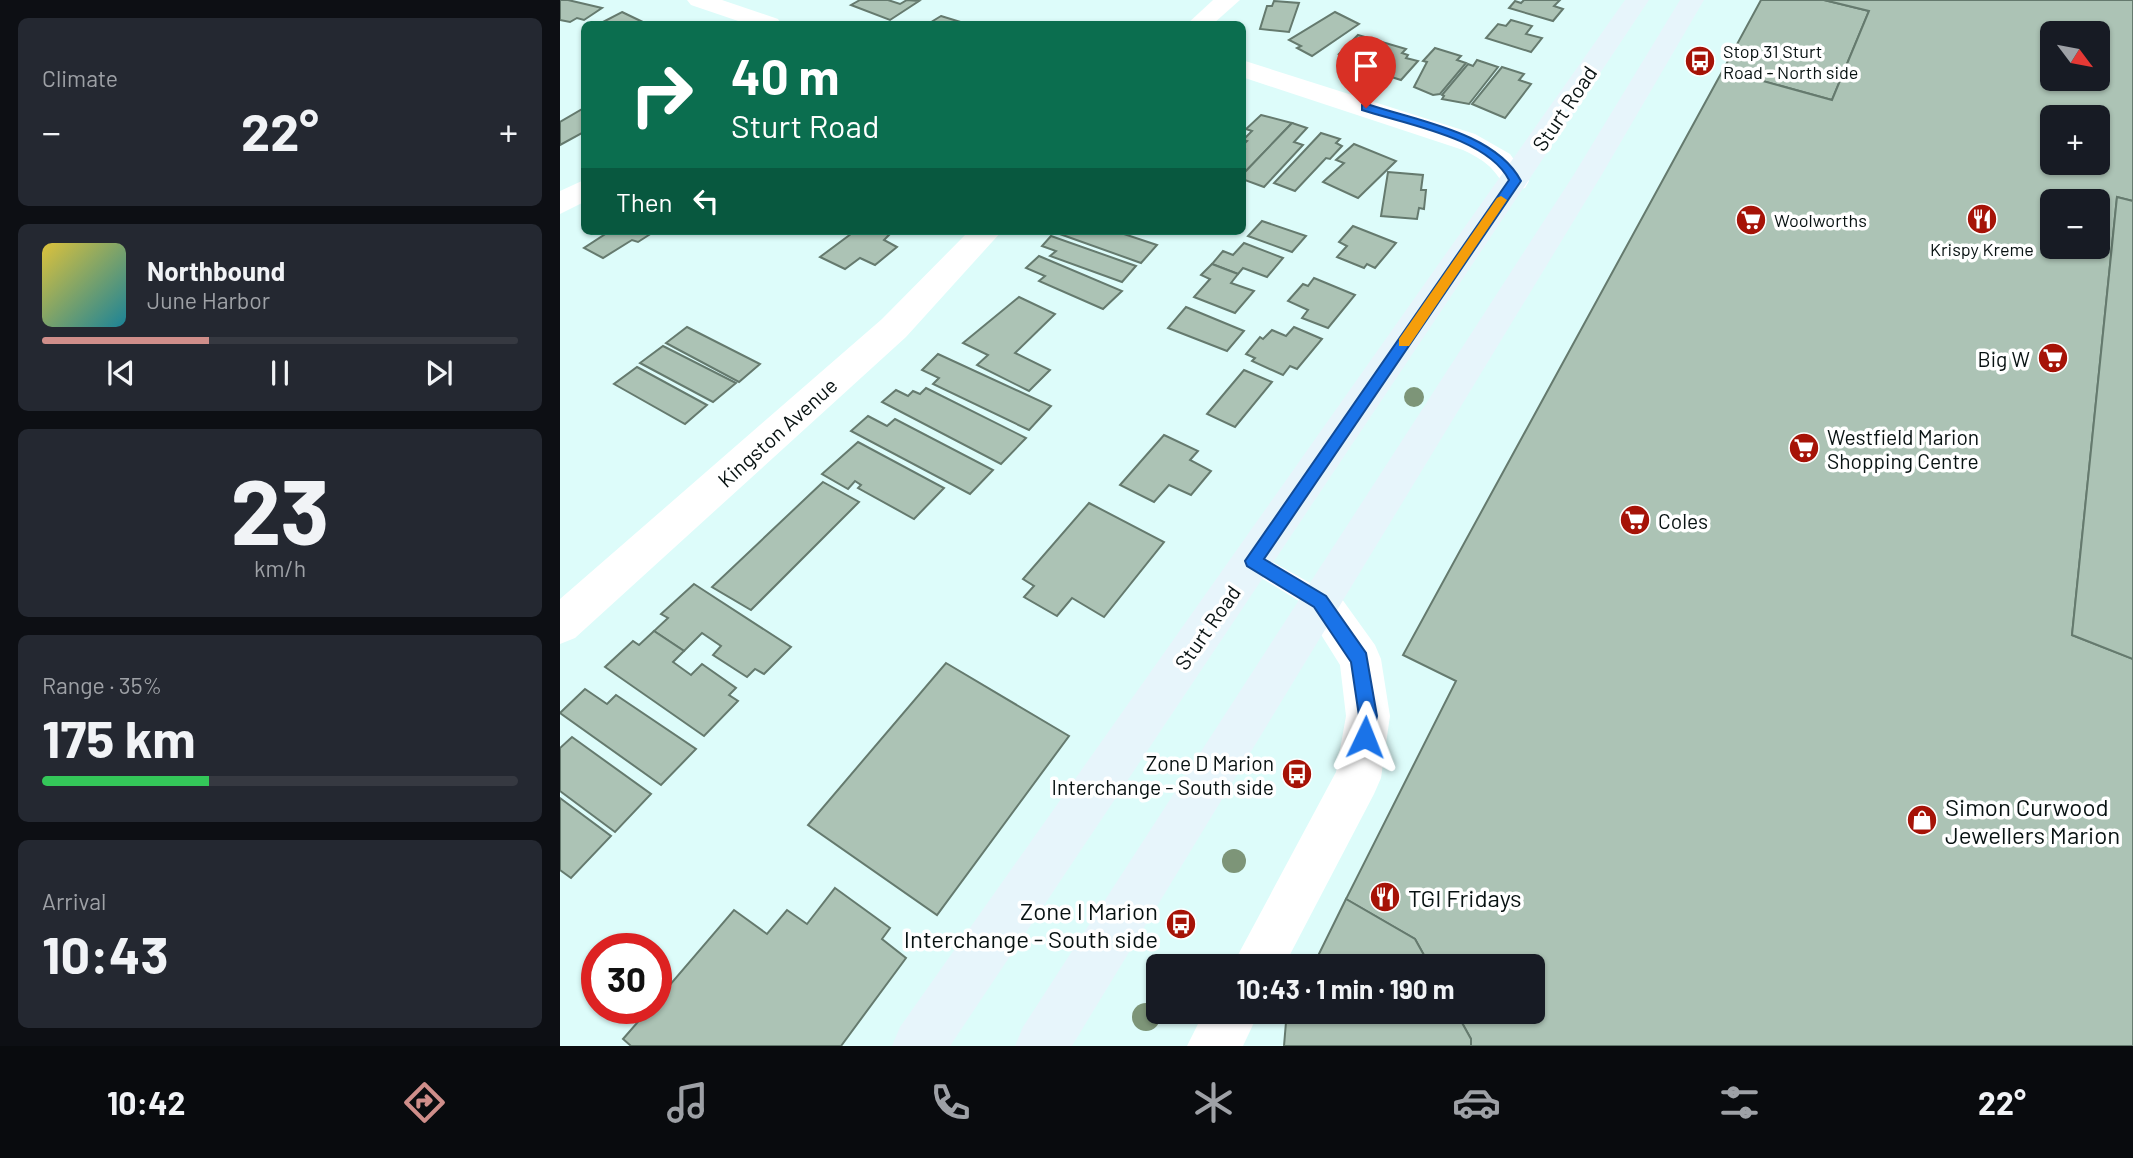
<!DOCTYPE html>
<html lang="en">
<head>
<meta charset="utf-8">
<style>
  :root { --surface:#171b24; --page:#242831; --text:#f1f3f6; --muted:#9ea1a6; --line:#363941; --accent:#cf8e8a }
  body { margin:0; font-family:Barlow,sans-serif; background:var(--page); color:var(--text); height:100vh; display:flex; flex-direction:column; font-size:26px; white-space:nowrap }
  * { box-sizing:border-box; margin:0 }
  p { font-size:23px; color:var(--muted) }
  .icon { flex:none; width:38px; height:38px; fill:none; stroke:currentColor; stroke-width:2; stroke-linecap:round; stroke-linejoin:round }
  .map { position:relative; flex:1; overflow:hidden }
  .panel { display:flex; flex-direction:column; gap:18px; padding:18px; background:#0d0f14; width:560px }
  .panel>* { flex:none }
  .hud { position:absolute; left:21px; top:21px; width:665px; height:214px; border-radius:10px; box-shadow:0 2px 5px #0004; background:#0b6e4f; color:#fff; overflow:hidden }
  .needle { width:46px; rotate:122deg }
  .fabs { position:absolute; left:1480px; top:21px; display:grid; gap:14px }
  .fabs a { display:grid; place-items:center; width:70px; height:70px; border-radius:10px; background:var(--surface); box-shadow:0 2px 5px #0004; font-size:35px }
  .speed { position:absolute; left:21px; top:933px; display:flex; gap:14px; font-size:35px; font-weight:700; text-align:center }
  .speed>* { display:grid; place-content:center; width:91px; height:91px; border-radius:50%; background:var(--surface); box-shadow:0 2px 5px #0004; line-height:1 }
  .speed .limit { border:10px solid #d22; background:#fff; color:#111 }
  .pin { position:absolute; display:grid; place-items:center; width:60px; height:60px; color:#fff; margin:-72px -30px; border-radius:50% 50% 50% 0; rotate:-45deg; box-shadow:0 0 7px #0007 }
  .pin .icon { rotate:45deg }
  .me { position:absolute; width:77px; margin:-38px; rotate:2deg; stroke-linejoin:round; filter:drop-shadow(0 0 5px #0008) }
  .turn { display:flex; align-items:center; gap:24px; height:147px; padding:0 35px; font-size:32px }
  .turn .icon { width:91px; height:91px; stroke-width:2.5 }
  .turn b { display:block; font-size:49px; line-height:60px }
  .then { display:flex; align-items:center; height:66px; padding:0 35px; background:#0003; gap:14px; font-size:26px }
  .big { font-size:52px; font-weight:700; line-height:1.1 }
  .panel .tile { flex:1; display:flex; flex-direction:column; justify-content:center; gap:10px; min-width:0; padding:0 24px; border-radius:10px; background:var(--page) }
  .panel .dial { align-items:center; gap:0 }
  .dial b { font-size:91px; line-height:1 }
  .song { display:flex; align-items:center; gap:21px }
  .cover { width:84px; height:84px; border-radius:10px; background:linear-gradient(135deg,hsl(50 70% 55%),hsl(190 70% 35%)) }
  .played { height:7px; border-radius:4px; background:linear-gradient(90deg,var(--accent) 35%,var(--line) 35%) }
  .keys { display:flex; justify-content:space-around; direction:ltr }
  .heat { display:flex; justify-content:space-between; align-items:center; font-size:38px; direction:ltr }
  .charge { height:10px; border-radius:5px; background:linear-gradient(90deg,#34c759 35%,var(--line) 0) }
  .trip { position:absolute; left:586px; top:954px; width:399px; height:70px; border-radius:10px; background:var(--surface); box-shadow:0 2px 5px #0004; font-weight:700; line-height:70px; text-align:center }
  .tabs { display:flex; height:112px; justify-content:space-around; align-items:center; background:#090b0e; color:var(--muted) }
  .tabs .icon { width:49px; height:49px }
  .tabs .active { color:var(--accent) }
  .tabs b { font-size:32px; color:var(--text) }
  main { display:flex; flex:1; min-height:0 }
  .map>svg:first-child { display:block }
  .building { fill:#acc3b5; stroke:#657a6e; stroke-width:2; fill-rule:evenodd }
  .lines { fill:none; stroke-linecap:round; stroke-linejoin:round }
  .service { fill:#fff; fill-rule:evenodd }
  .minor { fill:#fff; fill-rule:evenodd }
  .secondary { fill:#e7f5fb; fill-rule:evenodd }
  .tree { fill:#7d9578 }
  .route { fill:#1a73e8; stroke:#114b97; stroke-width:2 }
  .slow { fill:#f59e0b }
  .labels { text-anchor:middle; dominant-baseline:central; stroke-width:7; stroke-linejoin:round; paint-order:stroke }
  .far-poi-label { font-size:18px; fill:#081212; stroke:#fff; text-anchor:start }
  .street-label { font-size:21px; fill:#081212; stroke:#fff }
  .poi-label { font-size:21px; fill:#081212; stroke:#fff; text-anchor:end }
  .near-poi-label { font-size:24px; fill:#081212; stroke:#fff; text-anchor:start }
</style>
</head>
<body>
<main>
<section class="panel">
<div class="tile"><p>Climate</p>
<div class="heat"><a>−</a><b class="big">22°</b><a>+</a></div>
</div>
<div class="tile">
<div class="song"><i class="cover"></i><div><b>Northbound</b><p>June Harbor</p></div></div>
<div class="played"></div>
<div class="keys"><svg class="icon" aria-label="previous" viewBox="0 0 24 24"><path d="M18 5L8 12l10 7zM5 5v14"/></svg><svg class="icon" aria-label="pause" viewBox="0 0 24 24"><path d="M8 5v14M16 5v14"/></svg><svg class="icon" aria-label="next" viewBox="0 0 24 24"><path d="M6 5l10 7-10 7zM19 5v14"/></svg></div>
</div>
<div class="tile dial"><b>23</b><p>km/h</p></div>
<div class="tile"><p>Range · 35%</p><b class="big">175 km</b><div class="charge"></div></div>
<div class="tile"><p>Arrival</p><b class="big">10:43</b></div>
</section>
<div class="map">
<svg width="1573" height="1046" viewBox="0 0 1573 1046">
  <rect width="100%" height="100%" fill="#ddfcfa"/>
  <g class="building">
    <polygon points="0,0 8,0 42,8 24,20 17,18 10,22 0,20"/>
    <polygon points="300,0 328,0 340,4 347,0 359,1 330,20 291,5"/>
    <polygon points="964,0 1000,0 994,6 1003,9 993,21 949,8 955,1 961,3"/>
    <polygon points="1201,0 1264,0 1309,11 1272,100 1163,70"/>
    <path d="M1264,0H1573V201L1557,197L1512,635L1573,659V1046H911V1039L896,1012H973V966H870L855,939L786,899L896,681L843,655L1163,70L1272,100L1309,11ZM1493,33H1538V79H1493ZM1493,117H1538V163H1493ZM1493,201H1538V247H1493Z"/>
    <polygon points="714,1 739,3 729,32 700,29 707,6 712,6"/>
    <polygon points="62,12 87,24 35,24 43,22"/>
    <polygon points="775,12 799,24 752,56 737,48 741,46 729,40"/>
    <polygon points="381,16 407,24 368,24"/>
    <polygon points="951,20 972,26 966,34 982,38 971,52 926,38 938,24 946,26"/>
    <polygon points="798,35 846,49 842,53 848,55 846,58 858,61 841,80 784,62 789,57 779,54"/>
    <polygon points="875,48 901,56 897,60 906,63 880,94 873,95 854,87 867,62 863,61"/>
    <polygon points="917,60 938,67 909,104 882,99 884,96 882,95 908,64 913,66"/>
    <polygon points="942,67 964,74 959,80 971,84 945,118 912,104"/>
    <polygon points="24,108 24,132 0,145 0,122"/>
    <polygon points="701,115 732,123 684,173 682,152 685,149 682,146 687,141 683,140 692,131 686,129"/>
    <polygon points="732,123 747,128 734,142 743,145 704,187 682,179 684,173"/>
    <polygon points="761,133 780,139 776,143 782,146 770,159 766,158 735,191 714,183"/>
    <polygon points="794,144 836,161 798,198 763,182 784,163 776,160"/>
    <polygon points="828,172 863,175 861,190 866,190 864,209 859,208 857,219 821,216"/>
    <polygon points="1557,197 1573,201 1573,659 1512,635"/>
    <polygon points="702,221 746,236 732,252 688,236"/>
    <polygon points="793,226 836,243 815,268 807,264 804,268 777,257 787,246 779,242"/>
    <polygon points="50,231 95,231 78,242 72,240 43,258 24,248"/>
    <polygon points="295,231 320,231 329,235 324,240 337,247 315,265 300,258 285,269 260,257"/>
    <polygon points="499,231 555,231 597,245 581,263 497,233"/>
    <polygon points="491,236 576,266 562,282 490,256 496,251 482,246"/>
    <polygon points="684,243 723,258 707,277 683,268 678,274 652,264 663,251 673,255"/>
    <polygon points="479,256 562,291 543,309 479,281 485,276 466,268"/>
    <polygon points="652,264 678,274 671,283 694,291 675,313 634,297 650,279 641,275"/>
    <polygon points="754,278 795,295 768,328 742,318 748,310 728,301 743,284 748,286"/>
    <polygon points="459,297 495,314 455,353 490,370 469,391 417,365 428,355 403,343"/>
    <polygon points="626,307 684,331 667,351 608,328"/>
    <polygon points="127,327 200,364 179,382 106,343"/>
    <polygon points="734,327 762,339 737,369 730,366 723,375 692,361 695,358 686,354 700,337 703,339 712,330 726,336"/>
    <polygon points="103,346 176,383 153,402 80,363"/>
    <polygon points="378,354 491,406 469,430 373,384 379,378 362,370"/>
    <polygon points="77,367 147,405 125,424 54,384"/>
    <polygon points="684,370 712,382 675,427 647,414"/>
    <polygon points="366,388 466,438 441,464 322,402 336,390 348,396 353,391 360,394"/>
    <polygon points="308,416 327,426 335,419 433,470 410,494 291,431"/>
    <polygon points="604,435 638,451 630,460 651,471 631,495 609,485 594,502 560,485"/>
    <polygon points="298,442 384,488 354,519 298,488 301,485 295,481 288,489 262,474"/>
    <polygon points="263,482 299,502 191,610 152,587"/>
    <polygon points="529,503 604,542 544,617 512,598 497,616 464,597 474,586 463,579"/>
    <polygon points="134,584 231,647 204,674 195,669 187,677 153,655 161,646 142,633 124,651 94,631 108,618 101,614"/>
    <polygon points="94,631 124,651 113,662 131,675 142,664 176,688 169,695 178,701 144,736 45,667 73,641 79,645"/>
    <polygon points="386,663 509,736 377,915 248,825"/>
    <polygon points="25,689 47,704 56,695 136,749 101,785 0,713"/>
    <polygon points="12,737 91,794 55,832 0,791 0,748"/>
    <polygon points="0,798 51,836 11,878 0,870"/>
    <polygon points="275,888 330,928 322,939 346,958 281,1046 71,1046 63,1039 90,1008 96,1008 96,1001 174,910 207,934 227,910 247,924"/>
    <polygon points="786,899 855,939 870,966 753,966"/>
    <polygon points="731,1012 896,1012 911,1039 911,1046 724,1046 726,1022"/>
  </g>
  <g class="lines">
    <polygon class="service" points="693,551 768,593 772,601 768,609 760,612 752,609 685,568 681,561 685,554"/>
    <g class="minor">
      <polygon points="127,0 162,0 218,19 221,24 187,24 131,5"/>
      <polygon points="653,0 680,0 653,24 627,24"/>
      <path d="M682,60L915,134L950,154L969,181L965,188C943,193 943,179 929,166C921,159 912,154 903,150L682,77Z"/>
      <polygon points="24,180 24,202 0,214 0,191"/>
      <polygon points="409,231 442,231 346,337 15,638 0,644 0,599 322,319"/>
      <polygon points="760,583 774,588 815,645 821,659 830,716 821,778 814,794 724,966 672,966 776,772 786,716 780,665 740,601 746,588"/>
      <polygon points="644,1012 699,1012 683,1046 627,1046"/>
    </g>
    <g class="secondary">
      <polygon points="1065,0 1089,0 390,1046 332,1046 340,1027"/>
      <polygon points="1120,0 1144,0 1041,176 512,1046 455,1046 463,1027 1013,176"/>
    </g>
  </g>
  <g class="tree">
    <circle cx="854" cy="397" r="10"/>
    <circle cx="674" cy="861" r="12"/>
    <circle cx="586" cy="1017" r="14"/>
  </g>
  <path class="route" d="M802,105H810C858,121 936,133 961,181L704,559L766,596L806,653L817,716L811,743L805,746L798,743L796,737L799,716L791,662L754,607L687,566L685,561L949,180C928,138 845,124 802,110Z"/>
  <polygon class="slow" points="941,196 947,200 849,346 839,346 839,339 937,198"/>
  <defs>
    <g id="bus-disc" transform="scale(1.575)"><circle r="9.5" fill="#a61307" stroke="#fff"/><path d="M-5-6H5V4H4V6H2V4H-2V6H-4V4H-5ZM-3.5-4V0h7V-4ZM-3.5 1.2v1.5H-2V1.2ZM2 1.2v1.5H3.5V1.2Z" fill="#fff"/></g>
    <g id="restaurant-disc" transform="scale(1.575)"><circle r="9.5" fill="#a61307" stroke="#fff"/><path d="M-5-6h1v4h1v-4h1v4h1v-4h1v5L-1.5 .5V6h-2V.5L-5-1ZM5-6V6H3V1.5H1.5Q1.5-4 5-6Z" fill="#fff"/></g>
    <g id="supermarket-disc" transform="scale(1.575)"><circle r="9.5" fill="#a61307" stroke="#fff"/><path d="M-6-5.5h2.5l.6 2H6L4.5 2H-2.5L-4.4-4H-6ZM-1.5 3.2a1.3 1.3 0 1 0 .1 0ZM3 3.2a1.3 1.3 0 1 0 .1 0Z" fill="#fff"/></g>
    <g id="shop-disc" transform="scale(1.575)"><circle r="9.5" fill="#a61307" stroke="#fff"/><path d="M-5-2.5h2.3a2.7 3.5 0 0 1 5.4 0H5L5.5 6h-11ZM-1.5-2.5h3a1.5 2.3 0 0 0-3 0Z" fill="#fff"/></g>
  </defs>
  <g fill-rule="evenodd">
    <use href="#bus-disc" x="1140" y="61"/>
    <use href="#restaurant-disc" x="1422" y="219"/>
    <use href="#supermarket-disc" x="1191" y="220"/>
    <use href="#supermarket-disc" x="1493" y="358"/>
    <use href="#supermarket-disc" x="1244" y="448"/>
    <use href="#supermarket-disc" x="1075" y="520"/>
    <use href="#bus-disc" x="737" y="774"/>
    <use href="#shop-disc" x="1362" y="820"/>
    <use href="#restaurant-disc" x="825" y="897"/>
    <use href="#bus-disc" x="621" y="924"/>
  </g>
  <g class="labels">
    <g class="far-poi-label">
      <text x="1163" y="51">Stop 31 Sturt<tspan x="1163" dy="21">Road - North side</tspan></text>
      <text x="1214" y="220">Woolworths</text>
      <text x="1422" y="249" text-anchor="middle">Krispy Kreme</text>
    </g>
    <g class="street-label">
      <text transform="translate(1004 108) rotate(-56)">Sturt Road</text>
      <text transform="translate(217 432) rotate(-42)">Kingston Avenue</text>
      <text transform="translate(647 627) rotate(-55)">Sturt Road</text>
    </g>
    <g class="poi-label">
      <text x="1470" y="358">Big W</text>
      <text x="1267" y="436" text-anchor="start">Westfield Marion<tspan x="1267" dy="24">Shopping Centre</tspan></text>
      <text x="1098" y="520" text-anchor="start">Coles</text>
      <text x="714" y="762">Zone D Marion<tspan x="714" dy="24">Interchange - South side</tspan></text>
    </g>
    <g class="near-poi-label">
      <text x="1385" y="806">Simon Curwood<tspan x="1385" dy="28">Jewellers Marion</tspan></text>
      <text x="848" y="897">TGI Fridays</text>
      <text x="598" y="910" text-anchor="end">Zone I Marion<tspan x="598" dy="28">Interchange - South side</tspan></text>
    </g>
  </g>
</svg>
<div class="fabs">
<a><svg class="needle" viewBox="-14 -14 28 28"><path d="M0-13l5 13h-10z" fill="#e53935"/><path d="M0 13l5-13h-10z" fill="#9ea1a6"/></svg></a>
<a>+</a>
<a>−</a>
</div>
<div class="speed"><div class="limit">30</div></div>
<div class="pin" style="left:806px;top:108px;background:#d93025"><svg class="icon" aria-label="arrive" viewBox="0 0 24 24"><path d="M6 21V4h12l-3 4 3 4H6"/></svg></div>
<svg class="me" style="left:805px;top:737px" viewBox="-20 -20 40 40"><path d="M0-17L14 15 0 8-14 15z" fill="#1a73e8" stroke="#fff" stroke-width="4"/></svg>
<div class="trip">10:43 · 1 min · 190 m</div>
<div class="hud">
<div class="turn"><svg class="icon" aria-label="right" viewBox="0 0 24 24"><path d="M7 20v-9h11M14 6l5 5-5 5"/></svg><div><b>40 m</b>Sturt Road</div></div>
<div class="then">Then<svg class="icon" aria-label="left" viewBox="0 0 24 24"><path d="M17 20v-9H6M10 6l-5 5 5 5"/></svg></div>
</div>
</div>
</main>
<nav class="tabs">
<b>10:42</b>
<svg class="icon active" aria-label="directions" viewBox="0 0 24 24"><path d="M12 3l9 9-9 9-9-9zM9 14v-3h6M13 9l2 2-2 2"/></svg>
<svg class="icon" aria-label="music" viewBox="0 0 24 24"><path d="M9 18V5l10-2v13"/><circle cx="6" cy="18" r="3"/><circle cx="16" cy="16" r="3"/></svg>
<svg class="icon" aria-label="phone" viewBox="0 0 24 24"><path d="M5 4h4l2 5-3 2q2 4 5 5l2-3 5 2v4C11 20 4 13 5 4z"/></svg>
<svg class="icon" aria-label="climate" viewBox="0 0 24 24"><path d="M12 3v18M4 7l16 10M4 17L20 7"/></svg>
<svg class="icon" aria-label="car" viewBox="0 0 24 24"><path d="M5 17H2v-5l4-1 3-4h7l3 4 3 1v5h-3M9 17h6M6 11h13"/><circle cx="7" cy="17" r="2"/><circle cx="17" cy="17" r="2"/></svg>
<svg class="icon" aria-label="filters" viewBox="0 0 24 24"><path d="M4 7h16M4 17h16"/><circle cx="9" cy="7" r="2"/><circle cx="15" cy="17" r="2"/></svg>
<b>22°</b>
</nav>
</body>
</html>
